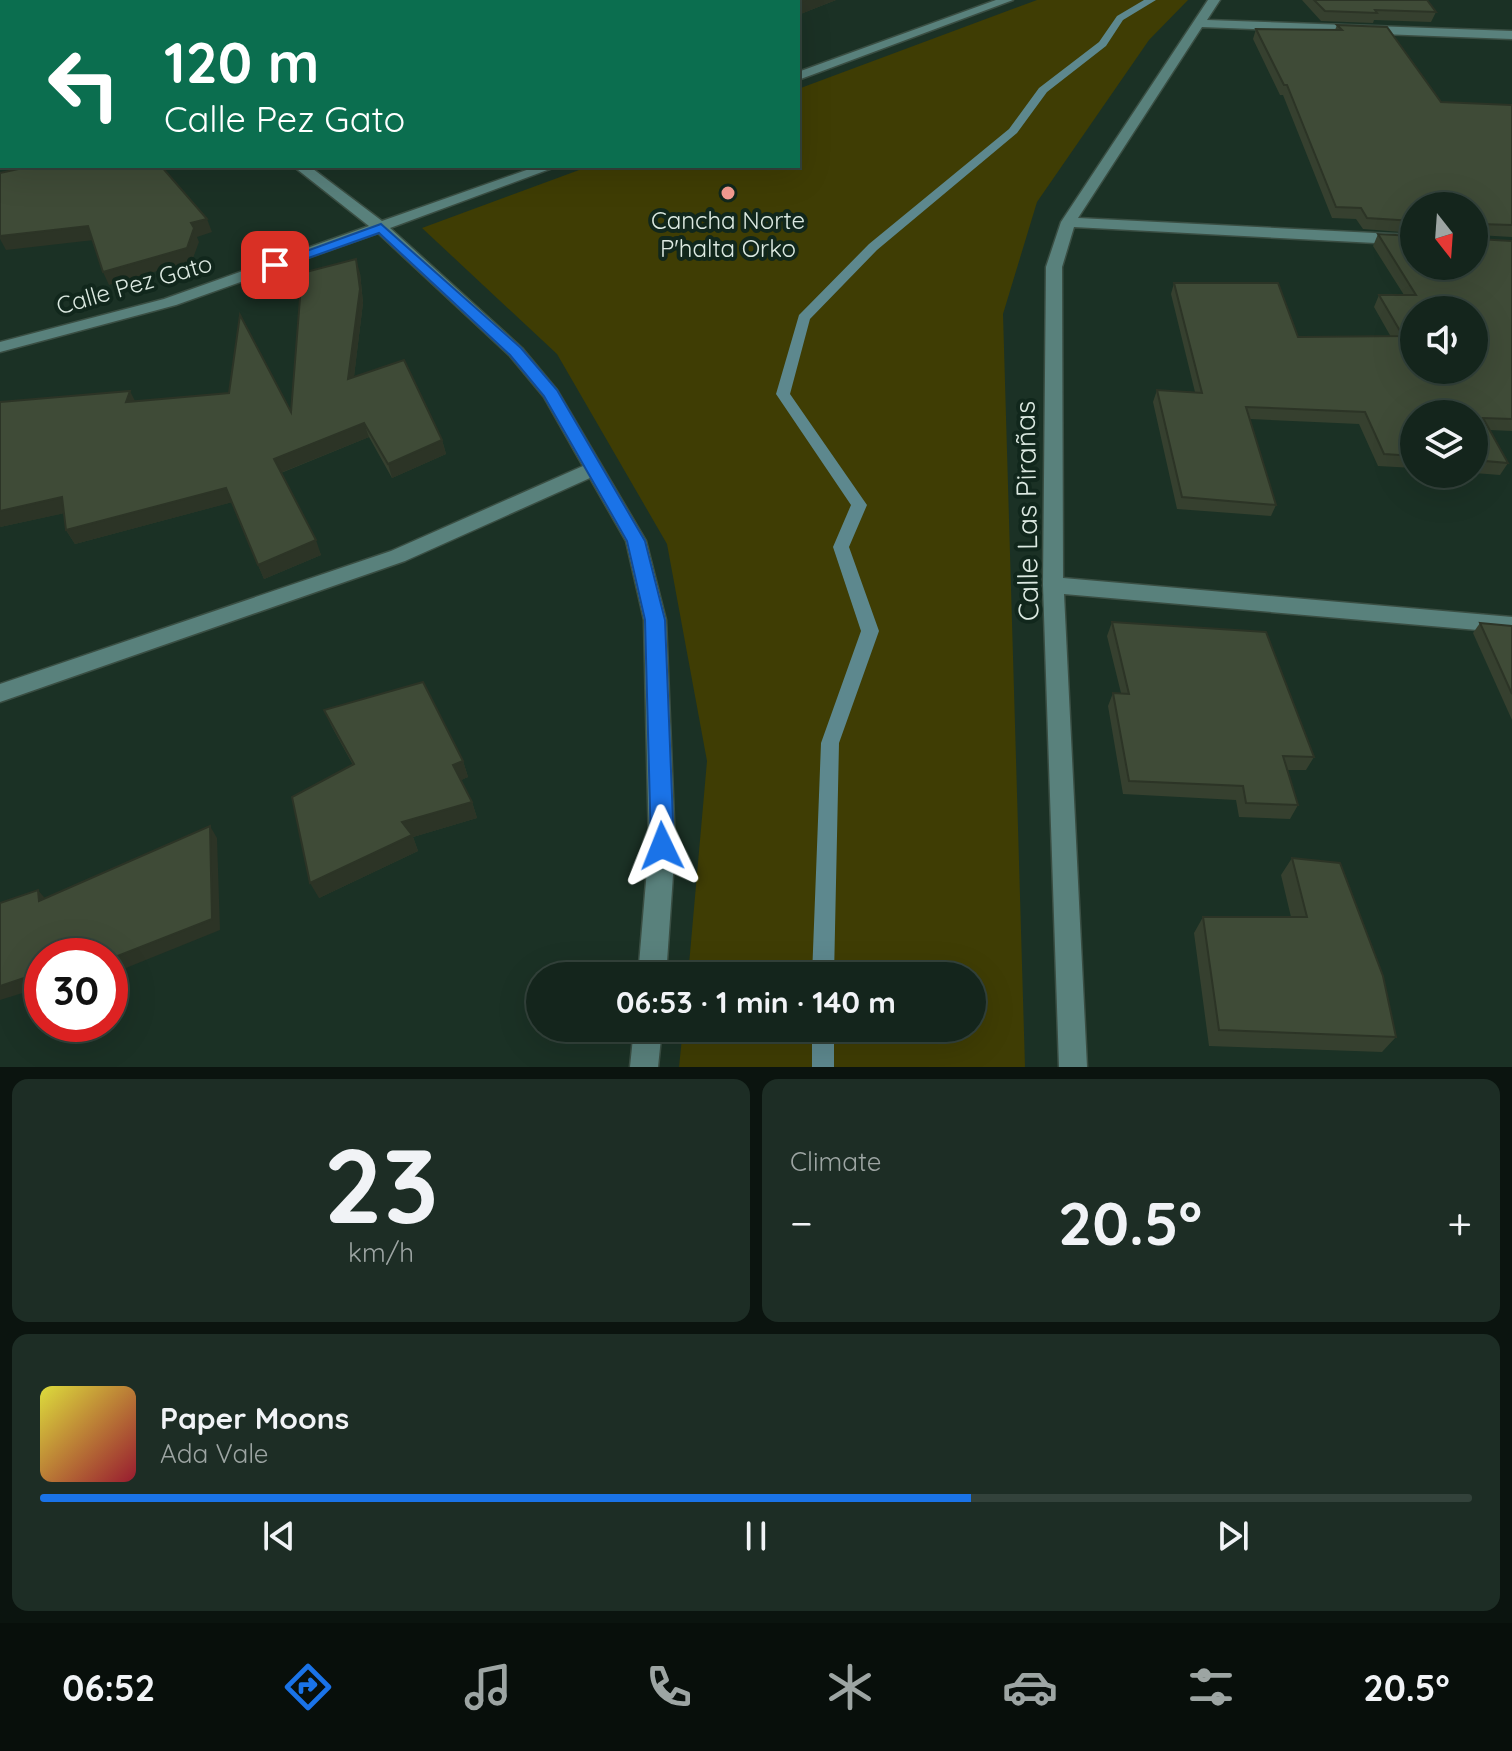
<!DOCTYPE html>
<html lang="en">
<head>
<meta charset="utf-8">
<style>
  :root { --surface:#14251c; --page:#1d2d25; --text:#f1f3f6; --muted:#9da5a3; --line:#33423b; --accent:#1a73e8 }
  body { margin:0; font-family:Quicksand,sans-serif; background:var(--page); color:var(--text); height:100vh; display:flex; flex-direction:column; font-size:30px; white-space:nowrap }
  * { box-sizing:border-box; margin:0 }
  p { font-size:26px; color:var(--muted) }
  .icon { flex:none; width:44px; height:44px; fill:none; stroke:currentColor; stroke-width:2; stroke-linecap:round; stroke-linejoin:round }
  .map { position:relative; height:1067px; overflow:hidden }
  .panel { display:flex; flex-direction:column; gap:12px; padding:12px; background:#0b140f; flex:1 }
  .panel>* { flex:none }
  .guide { position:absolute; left:0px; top:0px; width:800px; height:168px; box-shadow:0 8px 32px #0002,0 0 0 2px var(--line); background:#0b6e4f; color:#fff; overflow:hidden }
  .needle { width:52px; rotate:163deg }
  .controls { position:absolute; left:1400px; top:192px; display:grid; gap:16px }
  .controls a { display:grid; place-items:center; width:88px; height:88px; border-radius:50%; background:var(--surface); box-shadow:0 8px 32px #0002,0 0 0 2px var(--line); font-size:40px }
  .speed { position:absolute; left:24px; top:938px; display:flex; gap:16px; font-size:40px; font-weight:700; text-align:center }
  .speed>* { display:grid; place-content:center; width:104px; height:104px; border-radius:50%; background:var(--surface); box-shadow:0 8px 32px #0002,0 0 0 2px var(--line); line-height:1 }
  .speed .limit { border:12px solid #d22; background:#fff; color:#111 }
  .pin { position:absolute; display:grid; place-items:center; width:68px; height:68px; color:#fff; margin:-34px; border-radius:16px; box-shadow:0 4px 12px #0006 }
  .me { position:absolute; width:88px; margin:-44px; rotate:358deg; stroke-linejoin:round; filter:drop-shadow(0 0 6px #0008) }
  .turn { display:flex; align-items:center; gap:28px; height:168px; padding:0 32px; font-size:36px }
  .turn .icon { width:104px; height:104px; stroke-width:2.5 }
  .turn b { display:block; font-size:56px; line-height:68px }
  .big { font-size:60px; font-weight:700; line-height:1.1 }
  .panel .card { flex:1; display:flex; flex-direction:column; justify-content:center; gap:12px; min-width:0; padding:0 28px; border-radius:16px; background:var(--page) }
  .panel .dial { align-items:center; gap:0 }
  .dial b { font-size:104px; line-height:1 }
  .song { display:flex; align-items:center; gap:24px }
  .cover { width:96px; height:96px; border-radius:12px; background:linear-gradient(135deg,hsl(60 70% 55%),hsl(350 70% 35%)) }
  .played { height:8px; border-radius:4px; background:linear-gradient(90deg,var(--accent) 65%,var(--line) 65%) }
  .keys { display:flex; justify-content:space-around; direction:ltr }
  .heat { display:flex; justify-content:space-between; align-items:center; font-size:44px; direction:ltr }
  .panel .tiles { flex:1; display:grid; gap:12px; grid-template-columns:1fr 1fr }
  .card:last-child { grid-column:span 2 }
  .trip { position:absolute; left:526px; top:962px; width:460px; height:80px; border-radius:40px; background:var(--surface); box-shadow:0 8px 32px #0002,0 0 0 2px var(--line); font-weight:700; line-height:80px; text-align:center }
  .tabs { display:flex; height:128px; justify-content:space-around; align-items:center; background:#080f0b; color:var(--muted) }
  .tabs .icon { width:56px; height:56px }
  .tabs .active { color:var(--accent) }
  .tabs b { font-size:36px; color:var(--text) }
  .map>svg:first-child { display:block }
  .green { fill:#3f3d04 }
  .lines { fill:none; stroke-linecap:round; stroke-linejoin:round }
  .stream { fill:#5d888e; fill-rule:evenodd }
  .minor-casing { stroke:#3a4e43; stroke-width:3 }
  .minor { fill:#59817c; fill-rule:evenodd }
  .wall { fill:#36402f }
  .shaded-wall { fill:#2c3426 }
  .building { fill:#3f4b37; stroke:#2c3426; stroke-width:2; fill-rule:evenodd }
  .route { fill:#1a73e8; stroke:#114b97; stroke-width:2 }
  .poi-dot { fill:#f59c91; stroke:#11271c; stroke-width:3 }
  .labels { text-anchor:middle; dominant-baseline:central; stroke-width:8; stroke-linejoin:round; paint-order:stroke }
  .far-poi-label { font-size:24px; fill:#dce9e1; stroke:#11271c }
  .far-street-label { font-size:24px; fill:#dce9e1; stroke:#11271c }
  .street-label { font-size:28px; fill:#dce9e1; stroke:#11271c }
</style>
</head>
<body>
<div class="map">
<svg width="1512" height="1067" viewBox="0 0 1512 1067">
  <rect width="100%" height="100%" fill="#1b3125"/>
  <polygon class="green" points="1037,0 1188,0 1149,40 1037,202 1003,314 1025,1067 679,1067 683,1028 972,1028 972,976 688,976 707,761 667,544 557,354 422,228 590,166 798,166 798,89"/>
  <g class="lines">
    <g class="stream">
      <polygon points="1144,0 1156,0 1123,20 1106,46 1047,92 1017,133 877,250 810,319 790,394 867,505 849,547 879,631 839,743 834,976 812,976 821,743 861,631 833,547 851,505 776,394 799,315 869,244 1009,129 1039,88 1099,42 1117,16"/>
      <rect x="812" y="1028" width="22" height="39"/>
    </g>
    <g class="minor-casing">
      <g id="minor">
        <polygon points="95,0 107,0 109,2 97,2"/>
        <polygon points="996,0 1013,0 798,80 798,72"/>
        <polygon points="1208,0 1220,0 1207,20 1512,31 1512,39 1202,27 1078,218 1414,235 1414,245 1074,227 1062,267 1063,578 1512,617 1512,633 1064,594 1087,1067 1059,1067 1043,585 1046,267 1061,222"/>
        <rect x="0" y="127" width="2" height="8"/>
        <polygon points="293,166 309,166 382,221 538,166 558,166 390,228 522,348 557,390 646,541 666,620 675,846 666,976 638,976 649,846 644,620 626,541 590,478 405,561 0,702 0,684 391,551 583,466 544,397 510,356 378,233 176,305 0,352 0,342 164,299 369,226"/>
        <polygon points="634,1028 662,1028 658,1067 630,1067"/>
      </g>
    </g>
    <use href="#minor" class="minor"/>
  </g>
  <g class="wall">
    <polygon points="215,0 836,0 798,15 798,2 217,2"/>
    <polygon points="1302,0 1427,0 1436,12 1431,22 1374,20 1373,23 1321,21"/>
    <polygon points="1337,25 1441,102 1512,105 1512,237 1477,235 1478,239 1512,241 1512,431 1490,430 1508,463 1500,475 1474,473 1474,414 1414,414 1414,468 1378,466 1359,424 1250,419 1276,505 1271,516 1177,509 1153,402 1157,390 1195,392 1171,294 1174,283 1298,337 1391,337 1374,307 1379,295 1404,295 1373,246 1378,234 1474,266 1414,206 1414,233 1363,229 1356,219 1332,218 1283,95 1280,95 1253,39 1256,29 1335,30"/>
    <polygon points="360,273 363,303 354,376 442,440 446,454 392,478 369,437 281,473 321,555 264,579 232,502 75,544 66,530 64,513 0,527 135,401 291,412"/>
    <polygon points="1112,622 1314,757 1306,770 1287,770 1298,805 1290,819 1239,817 1236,800 1123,794 1108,706 1113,693 1121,693 1107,636"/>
    <polygon points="1480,623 1512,626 1512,720 1473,633"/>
    <polygon points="324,710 463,761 468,777 461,780 472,802 477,818 413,837 418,851 319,898 353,765 332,727"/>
    <polygon points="1292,858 1396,1037 1382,1052 1209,1046 1194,933 1203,917 1291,917 1281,875"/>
  </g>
  <g class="shaded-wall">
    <polygon points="78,0 94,0 94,2 79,2"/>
    <polygon points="806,0 836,0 798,15 798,3"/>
    <polygon points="0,45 2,45 2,58 0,59"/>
    <polygon points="207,219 212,232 197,237 199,242 192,261 109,285 103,272 191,223"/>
    <polygon points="88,226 94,240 6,250 0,239 0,236"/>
    <polygon points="356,259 360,273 363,303 352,393 348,379"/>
    <polygon points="130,391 137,405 126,402"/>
    <polygon points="364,423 369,437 280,473 274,459"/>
    <polygon points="442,440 446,454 392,478 388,464"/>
    <polygon points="226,488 233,502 75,544 66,530"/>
    <polygon points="62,497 70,512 0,527 0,511"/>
    <polygon points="316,540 321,555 264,579 258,565"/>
    <polygon points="463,761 468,777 459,781 453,765"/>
    <polygon points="472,802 477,818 413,837 418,851 319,898 310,883 402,822"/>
    <polygon points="210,826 217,838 220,930 111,974 110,959"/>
    <polygon points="38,890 48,902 39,901"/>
    <polygon points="42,972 42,987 0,1000 0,986"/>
  </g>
  <g class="building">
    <polygon points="0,0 78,0 79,2 2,2 2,45 0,45"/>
    <polygon points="228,0 806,0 798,3 798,2 230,2"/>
    <polygon points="1314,0 1427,0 1436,12 1375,10 1377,13 1325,11"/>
    <path d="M1337,25L1387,27L1441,102L1512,105V225L1480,224L1477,227L1478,239L1512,241V419L1483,418L1508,463L1474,460V414H1414V456L1384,454L1365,412L1246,407L1276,505L1182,497L1157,390L1202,393L1174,283H1278L1298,337L1403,336L1379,295H1416L1378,234L1414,236V266H1474V206H1414V221L1367,218L1361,208L1336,207L1287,85H1284L1256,29L1342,30ZM1414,310H1474V370H1414Z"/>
    <polygon points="32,166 161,166 207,219 191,223 194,228 187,248 103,272 88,226 0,236 0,173"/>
    <polygon points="356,259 360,289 348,379 404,360 442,440 388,464 364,423 274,459 316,540 258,565 226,488 66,530 62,497 0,511 0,402 130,391 126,402 229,393 240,315 291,412 302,273"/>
    <polygon points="1112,622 1266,632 1314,757 1283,756 1298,805 1246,803 1243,786 1129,781 1113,693 1129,694"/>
    <polygon points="1480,623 1512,626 1512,694"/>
    <polygon points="423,682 463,761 453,765 472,802 402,822 412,835 310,883 292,797 354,764 324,710"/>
    <polygon points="210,826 212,919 110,959 110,956 101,956 101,953 92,956 42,956 42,972 0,986 0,903 38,890 39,901"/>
    <polygon points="1292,858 1340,863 1383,976 1396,1037 1219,1030 1203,917 1307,917"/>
  </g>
  <polygon class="route" points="381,224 521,348 557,390 645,541 665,620 674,846 670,853 662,856 654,853 651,846 645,620 627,541 544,396 510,355 379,233 280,268 275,269 268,265"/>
  <circle class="poi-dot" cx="728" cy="193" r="8"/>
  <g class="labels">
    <g class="far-poi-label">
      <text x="728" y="220">Cancha Norte<tspan x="728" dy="28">P'halta Orko</tspan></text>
    </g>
    <g class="far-street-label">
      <text transform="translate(134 284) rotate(-16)">Calle Pez Gato</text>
    </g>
    <g class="street-label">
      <text transform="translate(1026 511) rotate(-91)">Calle Las Pirañas</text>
    </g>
  </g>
</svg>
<div class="controls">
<a><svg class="needle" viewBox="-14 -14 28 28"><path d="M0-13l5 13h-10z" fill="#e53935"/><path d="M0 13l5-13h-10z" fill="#9da5a3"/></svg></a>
<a><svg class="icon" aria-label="sound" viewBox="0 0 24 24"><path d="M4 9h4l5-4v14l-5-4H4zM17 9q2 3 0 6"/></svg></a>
<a><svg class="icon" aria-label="layers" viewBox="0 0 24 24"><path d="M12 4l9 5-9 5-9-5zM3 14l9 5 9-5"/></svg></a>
</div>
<div class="speed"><div class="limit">30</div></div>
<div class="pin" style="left:275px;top:265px;background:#d93025"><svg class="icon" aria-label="arrive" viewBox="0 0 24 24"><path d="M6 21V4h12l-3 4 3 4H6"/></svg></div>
<svg class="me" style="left:662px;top:846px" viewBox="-20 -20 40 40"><path d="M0-17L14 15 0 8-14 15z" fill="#1a73e8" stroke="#fff" stroke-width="4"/></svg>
<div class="trip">06:53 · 1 min · 140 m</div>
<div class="guide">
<div class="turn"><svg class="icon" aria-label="left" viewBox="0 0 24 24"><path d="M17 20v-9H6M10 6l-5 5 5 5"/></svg><div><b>120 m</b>Calle Pez Gato</div></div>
</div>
</div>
<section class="panel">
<div class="tiles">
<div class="card dial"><b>23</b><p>km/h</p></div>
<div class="card"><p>Climate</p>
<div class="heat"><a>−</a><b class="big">20.5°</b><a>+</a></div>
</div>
<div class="card">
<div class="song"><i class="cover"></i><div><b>Paper Moons</b><p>Ada Vale</p></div></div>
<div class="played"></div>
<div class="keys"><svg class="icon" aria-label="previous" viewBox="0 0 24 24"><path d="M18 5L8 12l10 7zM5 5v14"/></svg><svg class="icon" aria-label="pause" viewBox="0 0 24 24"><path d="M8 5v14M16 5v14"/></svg><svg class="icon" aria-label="next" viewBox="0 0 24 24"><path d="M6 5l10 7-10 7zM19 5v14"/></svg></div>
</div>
</div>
</section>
<nav class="tabs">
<b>06:52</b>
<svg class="icon active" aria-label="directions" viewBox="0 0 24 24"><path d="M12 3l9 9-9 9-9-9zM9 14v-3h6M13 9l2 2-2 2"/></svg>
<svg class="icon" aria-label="music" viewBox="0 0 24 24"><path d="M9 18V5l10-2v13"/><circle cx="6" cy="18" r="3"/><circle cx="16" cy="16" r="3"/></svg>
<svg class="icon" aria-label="phone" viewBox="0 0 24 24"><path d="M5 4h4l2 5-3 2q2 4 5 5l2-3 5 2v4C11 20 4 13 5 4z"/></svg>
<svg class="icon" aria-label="climate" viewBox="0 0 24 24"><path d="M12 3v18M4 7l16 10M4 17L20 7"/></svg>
<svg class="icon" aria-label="car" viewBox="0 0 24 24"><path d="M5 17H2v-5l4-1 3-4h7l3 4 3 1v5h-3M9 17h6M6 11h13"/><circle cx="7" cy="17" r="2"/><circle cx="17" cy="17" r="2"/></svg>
<svg class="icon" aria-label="filters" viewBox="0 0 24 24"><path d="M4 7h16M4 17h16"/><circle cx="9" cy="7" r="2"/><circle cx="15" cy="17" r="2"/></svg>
<b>20.5°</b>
</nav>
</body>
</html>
